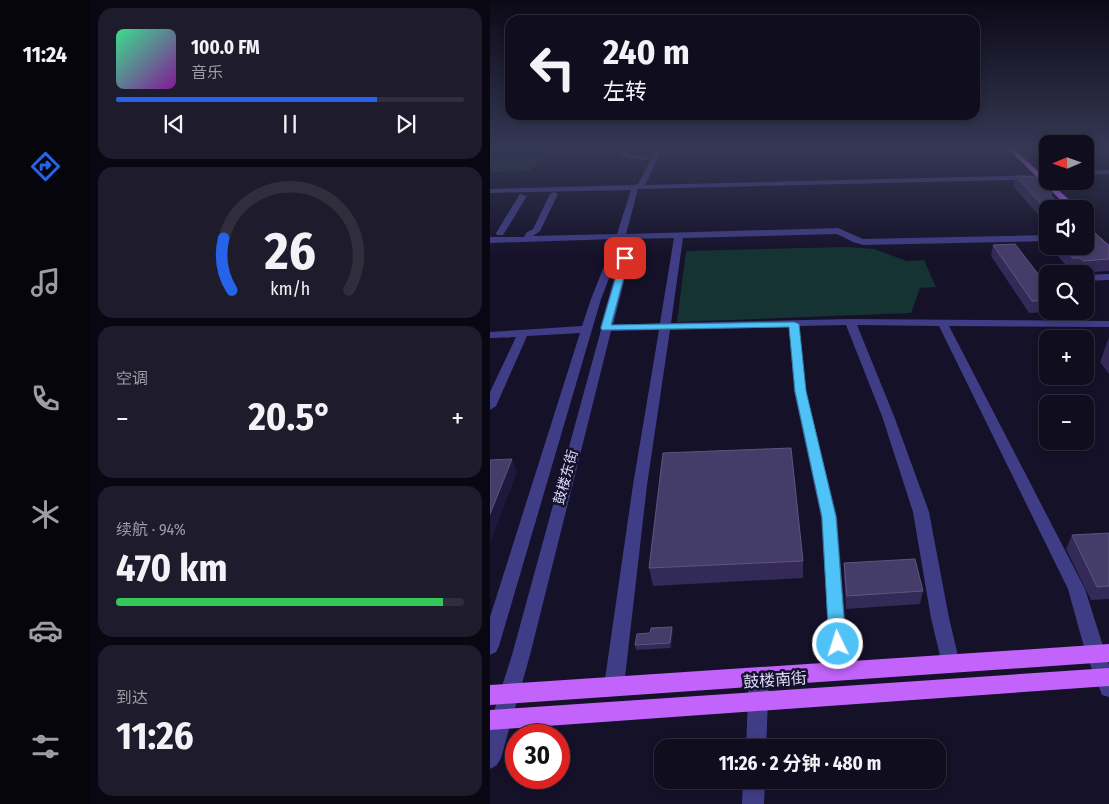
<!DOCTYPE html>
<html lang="zh">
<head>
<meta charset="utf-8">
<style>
  :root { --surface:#100d1f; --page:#1e1b2c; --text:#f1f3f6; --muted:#9c9ca4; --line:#302d3d; --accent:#2563eb }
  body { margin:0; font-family:"Fira Sans Condensed","Noto Sans SC",sans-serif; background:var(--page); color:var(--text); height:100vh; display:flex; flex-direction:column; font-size:19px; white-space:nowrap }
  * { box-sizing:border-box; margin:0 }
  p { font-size:16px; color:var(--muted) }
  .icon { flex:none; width:28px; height:28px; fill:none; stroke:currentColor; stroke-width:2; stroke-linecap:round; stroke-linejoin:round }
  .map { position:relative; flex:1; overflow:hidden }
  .sheet { display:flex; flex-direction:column; gap:8px; padding:8px; background:#090711; width:400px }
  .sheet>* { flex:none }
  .hud { position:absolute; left:15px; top:15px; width:475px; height:105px; border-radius:15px; box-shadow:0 2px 8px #0003,0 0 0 1px var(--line); background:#100d1f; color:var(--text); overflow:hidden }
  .needle { width:32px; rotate:268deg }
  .buttons { position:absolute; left:549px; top:135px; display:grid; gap:10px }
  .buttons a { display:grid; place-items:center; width:55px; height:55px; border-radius:10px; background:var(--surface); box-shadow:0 2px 8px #0003,0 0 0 1px var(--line); font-size:25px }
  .speed { position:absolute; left:15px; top:724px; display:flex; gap:10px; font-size:25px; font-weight:700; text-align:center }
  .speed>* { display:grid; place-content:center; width:65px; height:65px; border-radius:50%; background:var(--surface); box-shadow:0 2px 8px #0003,0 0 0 1px var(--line); line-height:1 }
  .speed .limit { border:8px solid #d22; background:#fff; color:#111 }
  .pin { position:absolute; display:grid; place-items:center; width:42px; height:42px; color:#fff; margin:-21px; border-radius:10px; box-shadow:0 2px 8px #0006 }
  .me { position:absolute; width:55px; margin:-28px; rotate:356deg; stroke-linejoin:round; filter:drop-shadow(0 0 4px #0008) }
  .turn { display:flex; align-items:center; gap:18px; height:105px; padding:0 15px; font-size:22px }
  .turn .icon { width:65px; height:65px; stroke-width:2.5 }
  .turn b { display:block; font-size:35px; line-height:42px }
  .big { font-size:38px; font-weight:700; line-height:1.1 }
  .sheet .tile { flex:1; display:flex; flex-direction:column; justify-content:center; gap:8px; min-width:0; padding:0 18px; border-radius:15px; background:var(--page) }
  .sheet .dial { align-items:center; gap:0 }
  .dial svg { height:130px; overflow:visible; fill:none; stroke:var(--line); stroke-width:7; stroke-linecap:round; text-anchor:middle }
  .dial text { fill:var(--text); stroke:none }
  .song { display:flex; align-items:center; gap:15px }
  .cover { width:60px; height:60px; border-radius:8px; background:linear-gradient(135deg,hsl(150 70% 55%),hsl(290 70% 35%)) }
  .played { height:5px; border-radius:2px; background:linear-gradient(90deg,var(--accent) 75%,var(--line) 75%) }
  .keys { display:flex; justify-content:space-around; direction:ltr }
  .heat { display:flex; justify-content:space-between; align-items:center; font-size:28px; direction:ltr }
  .charge { height:8px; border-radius:4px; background:linear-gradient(90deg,#34c759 94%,var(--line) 0) }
  .trip { position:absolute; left:164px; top:739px; width:292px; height:50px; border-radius:15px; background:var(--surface); box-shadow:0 2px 8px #0003,0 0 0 1px var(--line); font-weight:700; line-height:50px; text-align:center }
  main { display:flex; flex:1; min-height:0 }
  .menu { display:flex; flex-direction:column; width:90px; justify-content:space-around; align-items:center; background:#06050c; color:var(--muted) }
  .menu .icon { width:35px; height:35px }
  .menu .active { color:var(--accent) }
  .menu b { font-size:22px; color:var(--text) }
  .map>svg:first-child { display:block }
  .green { fill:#143332 }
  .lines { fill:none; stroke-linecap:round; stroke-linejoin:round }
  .minor { fill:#403d87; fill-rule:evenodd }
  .major { fill:#c264fb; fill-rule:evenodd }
  .wall { fill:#332a57 }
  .shaded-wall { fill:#1f183d }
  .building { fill:#453d69; stroke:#5d5680 }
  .route { fill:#4fc3f7; stroke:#337fa1 }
  .labels { text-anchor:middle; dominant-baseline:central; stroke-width:5; stroke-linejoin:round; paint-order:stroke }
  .street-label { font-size:14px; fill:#dedafe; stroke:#151129 }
  .near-street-label { font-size:16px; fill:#dedafe; stroke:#151129 }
</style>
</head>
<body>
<main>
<nav class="menu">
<b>11:24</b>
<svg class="icon active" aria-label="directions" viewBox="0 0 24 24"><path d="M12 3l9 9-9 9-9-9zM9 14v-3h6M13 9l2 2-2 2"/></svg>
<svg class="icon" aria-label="music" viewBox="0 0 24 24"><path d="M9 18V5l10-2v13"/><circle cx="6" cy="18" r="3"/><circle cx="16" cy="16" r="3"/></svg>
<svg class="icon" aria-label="phone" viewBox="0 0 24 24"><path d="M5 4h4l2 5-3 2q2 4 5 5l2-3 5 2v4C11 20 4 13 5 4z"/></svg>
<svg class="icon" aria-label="climate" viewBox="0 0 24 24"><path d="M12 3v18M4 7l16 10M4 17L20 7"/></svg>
<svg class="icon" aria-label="car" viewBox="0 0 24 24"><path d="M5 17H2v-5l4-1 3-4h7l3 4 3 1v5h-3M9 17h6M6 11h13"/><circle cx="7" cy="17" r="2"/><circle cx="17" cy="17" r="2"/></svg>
<svg class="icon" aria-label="filters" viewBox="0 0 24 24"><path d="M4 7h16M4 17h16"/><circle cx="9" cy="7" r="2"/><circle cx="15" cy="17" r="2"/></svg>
</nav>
<section class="sheet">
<div class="tile">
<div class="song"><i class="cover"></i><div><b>100.0 FM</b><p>音乐</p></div></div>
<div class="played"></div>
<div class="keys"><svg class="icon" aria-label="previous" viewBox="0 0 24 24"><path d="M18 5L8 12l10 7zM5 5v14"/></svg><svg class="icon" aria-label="pause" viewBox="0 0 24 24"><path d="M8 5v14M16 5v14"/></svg><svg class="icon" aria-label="next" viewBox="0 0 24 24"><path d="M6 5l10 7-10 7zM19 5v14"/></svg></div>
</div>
<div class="tile dial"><svg viewBox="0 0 100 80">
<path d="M14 69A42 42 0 1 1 86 69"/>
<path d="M14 69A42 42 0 0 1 9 37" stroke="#2563eb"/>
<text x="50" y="56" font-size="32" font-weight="700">26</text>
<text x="50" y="72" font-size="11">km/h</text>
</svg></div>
<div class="tile"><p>空调</p>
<div class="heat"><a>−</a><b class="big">20.5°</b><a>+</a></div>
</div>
<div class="tile"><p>续航 · 94%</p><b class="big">470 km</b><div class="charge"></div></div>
<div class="tile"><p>到达</p><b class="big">11:26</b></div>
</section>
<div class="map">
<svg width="619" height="804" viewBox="0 0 619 804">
  <rect width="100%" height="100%" fill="#151129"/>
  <g class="green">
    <polygon points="54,153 41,171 0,172 0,154"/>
    <polygon points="356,247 384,249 417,261 434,260 446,287 430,288 421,313 187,322 196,251"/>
  </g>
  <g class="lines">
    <g class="minor">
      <polygon points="132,146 138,146 136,154 160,158 157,160 130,157"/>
      <path d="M168,146H174L155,185L558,175V179L148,189L136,234L348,228L373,239L558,235V241L373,245L363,242L347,234L193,238L181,323L360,319L619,321V327L459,326L595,589L619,665V697L612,695L596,654L578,589L449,326L367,325L404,416L439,512L459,618L470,664L468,670L461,673L454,670L452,664L441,618L423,512L392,416L356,325L309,326L316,391L347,517L359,671L357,677L350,680L343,677L341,671L331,517L304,391L299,327L180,330L157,485L134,686L131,693L124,695L117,693L114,686L143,485L169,330L121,331L40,655L11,758L7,765L0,769V724L22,655L111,330L110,328L130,258V250L111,299L9,646L6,652L0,655V617L90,333L37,336L6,406L0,410V392L26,337L0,338V332L92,326L101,299L125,239L0,243V237H34L37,232L43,229L60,194L64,192L68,194L50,231L43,236L127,234L141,190L0,193V189L145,185L148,184ZM184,238L170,323L123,325L140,258L136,239Z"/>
      <polygon points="619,170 619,174 595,175 595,171"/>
      <polygon points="30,194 37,196 13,235 7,235 6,233"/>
      <polygon points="619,274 619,280 595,281 595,275"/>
      <polygon points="545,275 558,275 558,281 542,280 540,278"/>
      <polygon points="269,668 276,670 279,677 276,748 256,748 259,677 262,670"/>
      <polygon points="253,780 275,780 274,804 252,804"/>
    </g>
    <g class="major">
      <polygon points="515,146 521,146 589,209 580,209"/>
      <polygon points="595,225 619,245 619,253 595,232"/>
      <polygon points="619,644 619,662 0,705 0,685"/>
      <polygon points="619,668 619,686 0,730 0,710"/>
    </g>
  </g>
  <g class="wall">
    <polygon points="526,176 562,194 558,209 558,226 523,186"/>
    <polygon points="597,231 619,246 619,271 589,273 587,270 580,270 559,246 595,246"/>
    <polygon points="503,245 558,287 558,311 564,312 539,313 501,256"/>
    <polygon points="619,337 619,374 610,362"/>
    <polygon points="619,533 619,599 601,600 576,549 582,535"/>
    <polygon points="313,561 313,578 163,586 159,568"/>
    <polygon points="354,563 433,591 430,604 356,609 354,577"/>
    <polygon points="183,631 181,648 146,650 145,645"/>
  </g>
  <g class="shaded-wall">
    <polygon points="22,459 27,472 0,543 0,514"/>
    <polygon points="182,627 183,631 181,648 180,643"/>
  </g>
  <g class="building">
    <polygon points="526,176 547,177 562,194 559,194 574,209 558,209 558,212"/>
    <polygon points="595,229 597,231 604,232 619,246 619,259 593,261 590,258 583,258 572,246 595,246"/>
    <polygon points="525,244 558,287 558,301 542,301 503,245"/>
    <polygon points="301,448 313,561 159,568 173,453"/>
    <polygon points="22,459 0,514 0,460"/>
    <polygon points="619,533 619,586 607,587 582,535"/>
    <polygon points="425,559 433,591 357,596 354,563"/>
    <polygon points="182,627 180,643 145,645 147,634 160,633 161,628"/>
  </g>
  <linearGradient id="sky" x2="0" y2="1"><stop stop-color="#0c0917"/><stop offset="0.57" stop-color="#353854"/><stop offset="1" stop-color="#353854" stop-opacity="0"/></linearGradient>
  <rect width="619" height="258" fill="url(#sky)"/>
  <polygon class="route" points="132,256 139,258 121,325 304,322 309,324 316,391 346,517 356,644 354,649 348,651 342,649 339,644 332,517 305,391 299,327 112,330 111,328"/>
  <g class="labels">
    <g class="street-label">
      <text transform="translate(76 477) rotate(-75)">鼓楼东街</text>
    </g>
    <g class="near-street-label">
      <text transform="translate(285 680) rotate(-4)">鼓楼南街</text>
    </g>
  </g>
</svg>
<div class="buttons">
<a><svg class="needle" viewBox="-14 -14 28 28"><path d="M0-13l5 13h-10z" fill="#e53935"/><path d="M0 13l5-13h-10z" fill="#9c9ca4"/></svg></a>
<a><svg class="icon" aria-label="sound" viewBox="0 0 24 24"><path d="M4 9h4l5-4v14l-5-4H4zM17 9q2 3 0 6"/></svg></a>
<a><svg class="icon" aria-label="search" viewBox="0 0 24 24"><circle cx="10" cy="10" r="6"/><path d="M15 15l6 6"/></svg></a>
<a>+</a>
<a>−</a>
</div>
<div class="speed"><div class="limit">30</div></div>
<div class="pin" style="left:135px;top:258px;background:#d93025"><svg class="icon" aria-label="arrive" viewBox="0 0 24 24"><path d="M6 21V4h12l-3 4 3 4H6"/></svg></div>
<svg class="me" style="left:348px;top:644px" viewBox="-20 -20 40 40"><circle r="17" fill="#4fc3f7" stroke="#fff" stroke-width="3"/><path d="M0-11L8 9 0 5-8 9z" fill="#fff"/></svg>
<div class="trip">11:26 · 2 分钟 · 480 m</div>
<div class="hud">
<div class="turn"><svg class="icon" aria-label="left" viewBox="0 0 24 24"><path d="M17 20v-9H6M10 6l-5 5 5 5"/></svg><div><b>240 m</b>左转</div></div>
</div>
</div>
</main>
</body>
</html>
